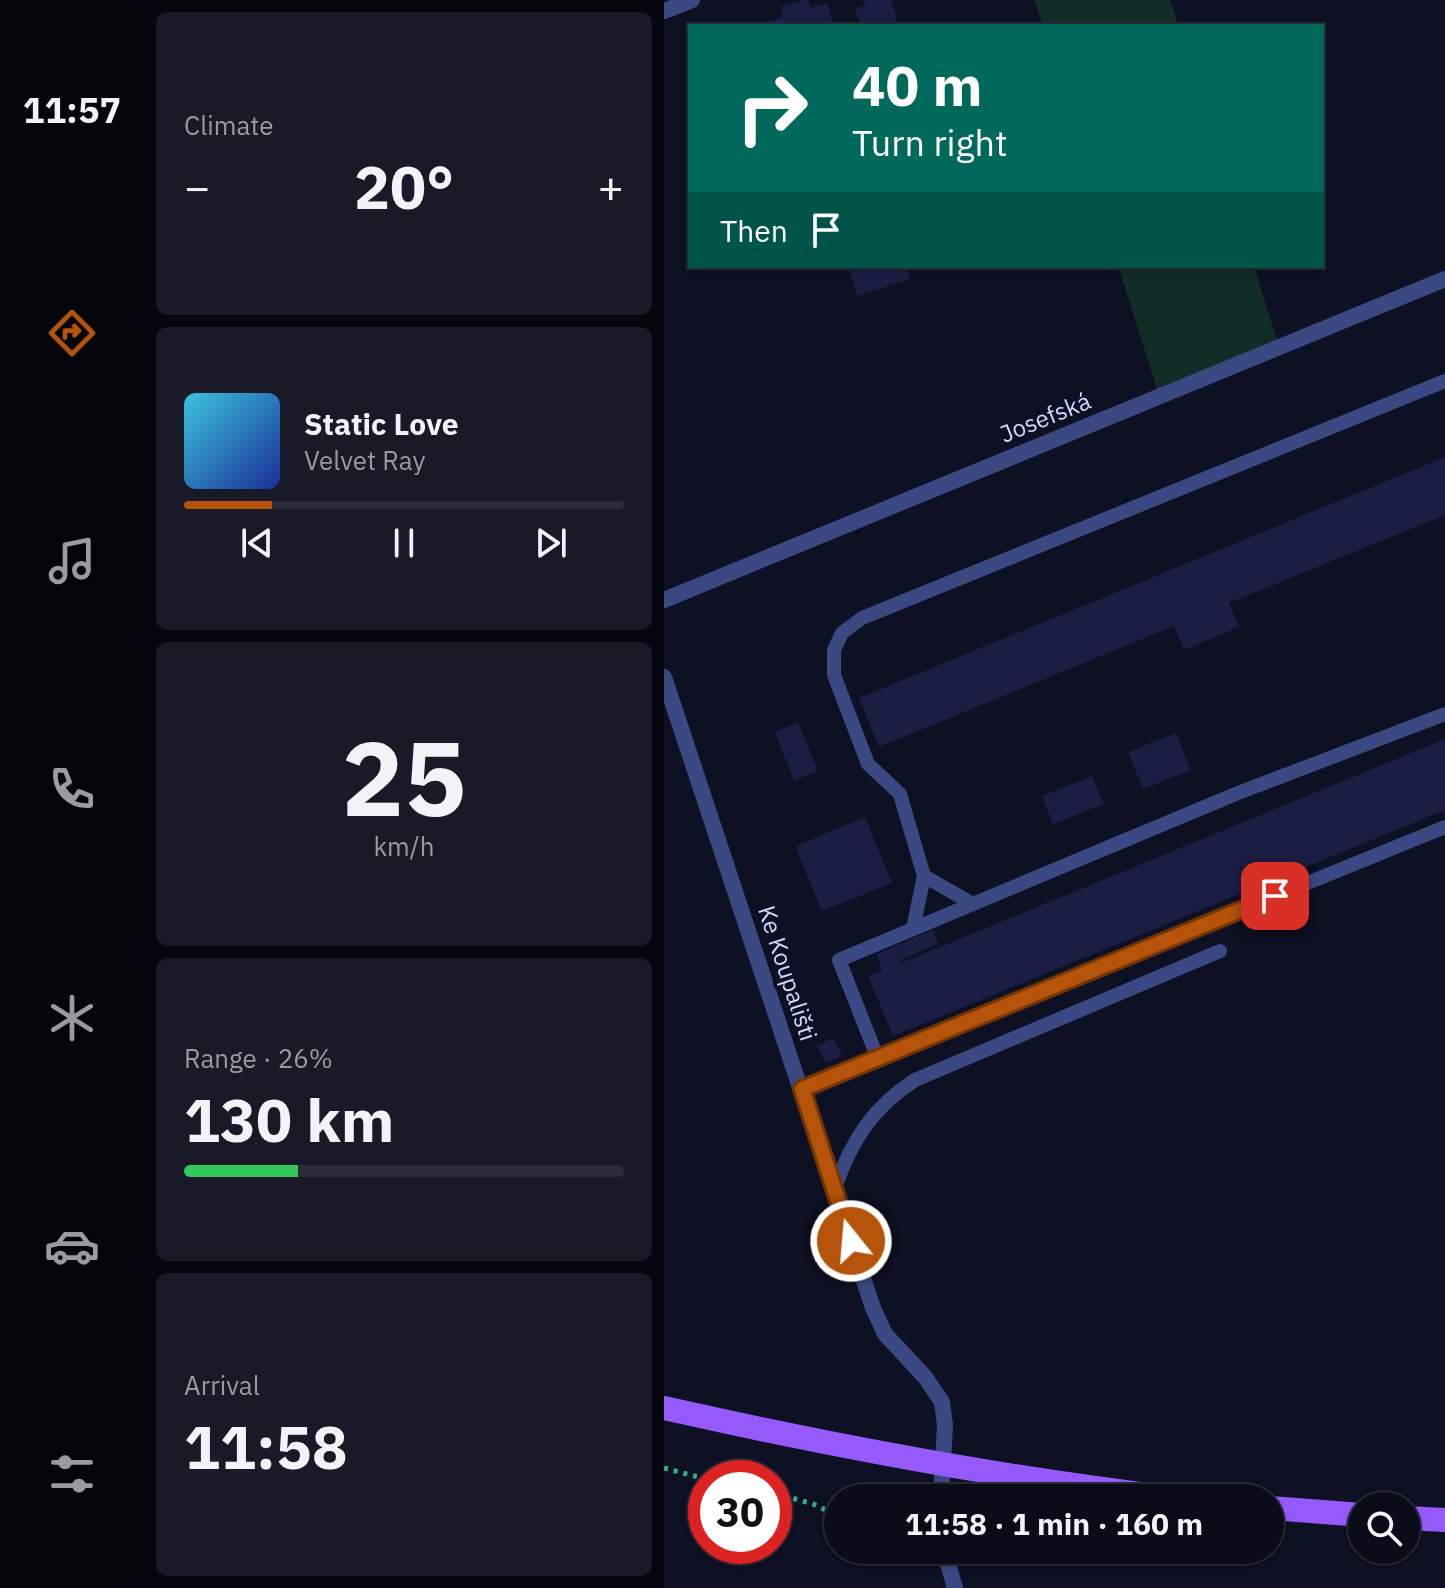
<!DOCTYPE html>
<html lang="en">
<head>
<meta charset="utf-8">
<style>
  :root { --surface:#0a0c1a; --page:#181a27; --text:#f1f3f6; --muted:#999ba2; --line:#2a2c39; --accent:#b45309 }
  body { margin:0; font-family:"IBM Plex Sans",sans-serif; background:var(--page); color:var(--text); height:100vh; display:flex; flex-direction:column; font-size:30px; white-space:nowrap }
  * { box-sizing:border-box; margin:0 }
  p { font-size:26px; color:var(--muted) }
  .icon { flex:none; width:44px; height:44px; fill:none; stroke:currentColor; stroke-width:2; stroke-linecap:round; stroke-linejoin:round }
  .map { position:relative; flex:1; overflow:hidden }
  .side { display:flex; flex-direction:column; gap:12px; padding:12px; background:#06070e; width:520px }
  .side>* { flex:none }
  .guide { position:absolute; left:24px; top:24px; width:636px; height:244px; border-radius:0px; box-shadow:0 2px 6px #0004,0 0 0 2px var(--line); background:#00695c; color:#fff; overflow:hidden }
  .tools { position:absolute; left:684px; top:1492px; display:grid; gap:16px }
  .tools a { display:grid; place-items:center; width:72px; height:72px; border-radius:50%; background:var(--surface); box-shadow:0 2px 6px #0004,0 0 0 2px var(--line); font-size:40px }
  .speed { position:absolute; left:24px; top:1460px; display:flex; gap:16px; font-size:40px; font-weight:700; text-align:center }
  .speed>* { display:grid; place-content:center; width:104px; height:104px; border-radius:50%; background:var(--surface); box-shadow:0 2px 6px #0004,0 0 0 2px var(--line); line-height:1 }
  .speed .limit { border:12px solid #d22; background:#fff; color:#111 }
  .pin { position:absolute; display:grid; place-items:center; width:68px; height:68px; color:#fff; margin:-34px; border-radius:16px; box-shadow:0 4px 12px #0006 }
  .me { position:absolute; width:88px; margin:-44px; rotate:343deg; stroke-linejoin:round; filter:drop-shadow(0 0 6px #0008) }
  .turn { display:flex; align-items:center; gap:28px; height:168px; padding:0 32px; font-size:36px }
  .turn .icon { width:104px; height:104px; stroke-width:2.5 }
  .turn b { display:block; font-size:56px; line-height:68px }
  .then { display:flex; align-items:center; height:76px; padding:0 32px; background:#0003; gap:16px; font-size:30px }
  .big { font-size:60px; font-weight:700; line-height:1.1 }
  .side .tile { flex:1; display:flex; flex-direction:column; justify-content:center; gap:12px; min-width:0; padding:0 28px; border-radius:12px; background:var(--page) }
  .side .dial { align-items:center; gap:0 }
  .dial b { font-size:104px; line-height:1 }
  .song { display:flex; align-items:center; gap:24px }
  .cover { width:96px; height:96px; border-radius:12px; background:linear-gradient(135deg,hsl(190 70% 55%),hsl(230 70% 35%)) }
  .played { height:8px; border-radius:4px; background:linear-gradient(90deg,var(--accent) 20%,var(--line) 20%) }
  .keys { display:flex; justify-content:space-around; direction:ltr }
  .heat { display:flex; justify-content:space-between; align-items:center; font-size:44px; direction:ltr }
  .charge { height:12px; border-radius:6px; background:linear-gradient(90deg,#34c759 26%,var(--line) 0) }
  .trip { position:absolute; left:160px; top:1484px; width:460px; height:80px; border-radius:40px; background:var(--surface); box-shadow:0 2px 6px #0004,0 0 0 2px var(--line); font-weight:700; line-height:80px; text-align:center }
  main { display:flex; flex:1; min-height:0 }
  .dock { display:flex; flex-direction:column; width:144px; justify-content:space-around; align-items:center; background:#04050a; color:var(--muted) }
  .dock .icon { width:56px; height:56px }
  .dock .active { color:var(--accent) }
  .dock b { font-size:36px; color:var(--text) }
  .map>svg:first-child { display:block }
  .green { fill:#112d25 }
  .building { fill:#1b1d43 }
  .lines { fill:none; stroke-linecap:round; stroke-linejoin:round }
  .path { stroke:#30b289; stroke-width:5; stroke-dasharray:4 6; stroke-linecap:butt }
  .lane { stroke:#3a4981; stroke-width:14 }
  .street { stroke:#3a4981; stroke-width:16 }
  .primary { stroke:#965afc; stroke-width:24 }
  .route-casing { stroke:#753606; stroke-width:20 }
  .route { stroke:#b45309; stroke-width:14 }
  .labels { text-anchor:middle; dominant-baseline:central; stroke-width:8; stroke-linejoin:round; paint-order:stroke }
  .street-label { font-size:24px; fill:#d1d7fe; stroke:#0e1023 }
</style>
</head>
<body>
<main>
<nav class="dock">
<b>11:57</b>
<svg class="icon active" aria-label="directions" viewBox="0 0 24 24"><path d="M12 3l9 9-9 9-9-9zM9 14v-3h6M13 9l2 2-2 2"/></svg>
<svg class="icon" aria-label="music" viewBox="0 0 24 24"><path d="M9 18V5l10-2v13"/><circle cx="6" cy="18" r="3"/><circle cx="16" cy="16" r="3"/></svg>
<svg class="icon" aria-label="phone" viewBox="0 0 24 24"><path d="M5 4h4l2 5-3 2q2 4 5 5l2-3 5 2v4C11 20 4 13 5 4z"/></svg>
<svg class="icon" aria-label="climate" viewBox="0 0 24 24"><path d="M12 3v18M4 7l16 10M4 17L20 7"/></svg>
<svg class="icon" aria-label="car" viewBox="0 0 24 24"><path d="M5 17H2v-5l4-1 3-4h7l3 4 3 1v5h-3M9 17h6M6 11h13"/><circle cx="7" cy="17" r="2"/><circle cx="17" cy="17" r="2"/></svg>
<svg class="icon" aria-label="filters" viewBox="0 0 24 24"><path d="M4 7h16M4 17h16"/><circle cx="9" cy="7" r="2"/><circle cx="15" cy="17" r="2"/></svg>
</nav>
<section class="side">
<div class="tile"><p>Climate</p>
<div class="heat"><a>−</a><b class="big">20°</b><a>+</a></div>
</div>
<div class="tile">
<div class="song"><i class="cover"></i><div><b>Static Love</b><p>Velvet Ray</p></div></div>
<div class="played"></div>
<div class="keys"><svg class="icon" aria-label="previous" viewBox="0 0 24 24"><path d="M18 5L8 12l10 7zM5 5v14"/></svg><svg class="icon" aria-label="pause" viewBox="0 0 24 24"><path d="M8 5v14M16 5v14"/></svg><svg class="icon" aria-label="next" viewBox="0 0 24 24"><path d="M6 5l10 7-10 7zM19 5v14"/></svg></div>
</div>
<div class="tile dial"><b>25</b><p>km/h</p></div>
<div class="tile"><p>Range · 26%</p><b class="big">130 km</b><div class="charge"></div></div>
<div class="tile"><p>Arrival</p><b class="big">11:58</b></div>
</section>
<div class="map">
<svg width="781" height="1588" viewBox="0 0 781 1588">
  <rect width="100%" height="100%" fill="#0e1023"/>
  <g class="green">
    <polygon points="370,0 506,0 515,26 379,26"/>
    <polygon points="454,266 590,266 613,340 493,389"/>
  </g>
  <g class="building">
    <polygon points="138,0 144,0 147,8 163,3 170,26 105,26 104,22 119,17 116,7"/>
    <polygon points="199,0 227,0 235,26 197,26 191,8 201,5"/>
    <polygon points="184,266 242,266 246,279 193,296"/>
    <polygon points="781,457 781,515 565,603 575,627 520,650 510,626 215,747 195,698"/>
    <polygon points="134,722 154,771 130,781 111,732"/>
    <polygon points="512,733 527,770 479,789 464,752"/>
    <polygon points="781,739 781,810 229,1036 204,976 218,971 212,954 269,930 274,944 236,960 237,963"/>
    <polygon points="428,776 440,804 389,824 378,796"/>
    <polygon points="201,817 228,883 158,911 131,846"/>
    <polygon points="170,1038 178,1056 161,1063 153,1045"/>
  </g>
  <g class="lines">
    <g class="path">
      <polyline points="0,1468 42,1479"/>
      <polyline points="110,1493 149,1504 174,1516"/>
      <polyline points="247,1550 259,1551"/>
    </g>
    <g class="lane">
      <polyline points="260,876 309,904"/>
      <polyline points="249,929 260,876 236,794 204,764 170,675 170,650 178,633 198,618 781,381"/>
      <polyline points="214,1059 175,960 574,793 781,714"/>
      <polyline points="138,1089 781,827"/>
      <path d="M171,1188C187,1141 209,1107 251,1080L556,951"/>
    </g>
    <g class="street">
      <polyline points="0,11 28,0"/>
      <polyline points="0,600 781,279"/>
      <polyline points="0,677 209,1308 221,1334 261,1377 278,1402 281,1425 277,1498"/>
      <polyline points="280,1550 291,1588"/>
    </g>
    <g class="primary">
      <path d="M0,1408C169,1446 338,1478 509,1498"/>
      <polyline points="606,1508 698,1515"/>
      <polyline points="742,1518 781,1520"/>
    </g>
  </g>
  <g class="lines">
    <g class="route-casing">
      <polyline id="route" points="187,1241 138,1089 611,896"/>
    </g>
    <use href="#route" class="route"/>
  </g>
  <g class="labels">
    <g class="street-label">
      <text transform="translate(381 417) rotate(-22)">Josefská</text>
      <text transform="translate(124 973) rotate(72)">Ke Koupališti</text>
    </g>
  </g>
</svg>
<div class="tools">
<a><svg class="icon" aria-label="search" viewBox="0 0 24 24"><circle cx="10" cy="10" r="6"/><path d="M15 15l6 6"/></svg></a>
</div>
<div class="speed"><div class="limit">30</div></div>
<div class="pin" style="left:611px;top:896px;background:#d93025"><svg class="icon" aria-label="arrive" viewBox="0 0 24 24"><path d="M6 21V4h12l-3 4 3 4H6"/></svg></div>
<svg class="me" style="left:187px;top:1241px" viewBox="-20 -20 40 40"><circle r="17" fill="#b45309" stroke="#fff" stroke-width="3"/><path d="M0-11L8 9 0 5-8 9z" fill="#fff"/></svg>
<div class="trip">11:58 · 1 min · 160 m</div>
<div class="guide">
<div class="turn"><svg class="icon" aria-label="right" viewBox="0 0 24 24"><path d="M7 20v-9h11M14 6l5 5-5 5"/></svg><div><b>40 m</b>Turn right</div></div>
<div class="then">Then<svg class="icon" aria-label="arrive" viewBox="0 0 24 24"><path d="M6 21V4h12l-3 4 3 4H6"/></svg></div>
</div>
</div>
</main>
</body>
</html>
